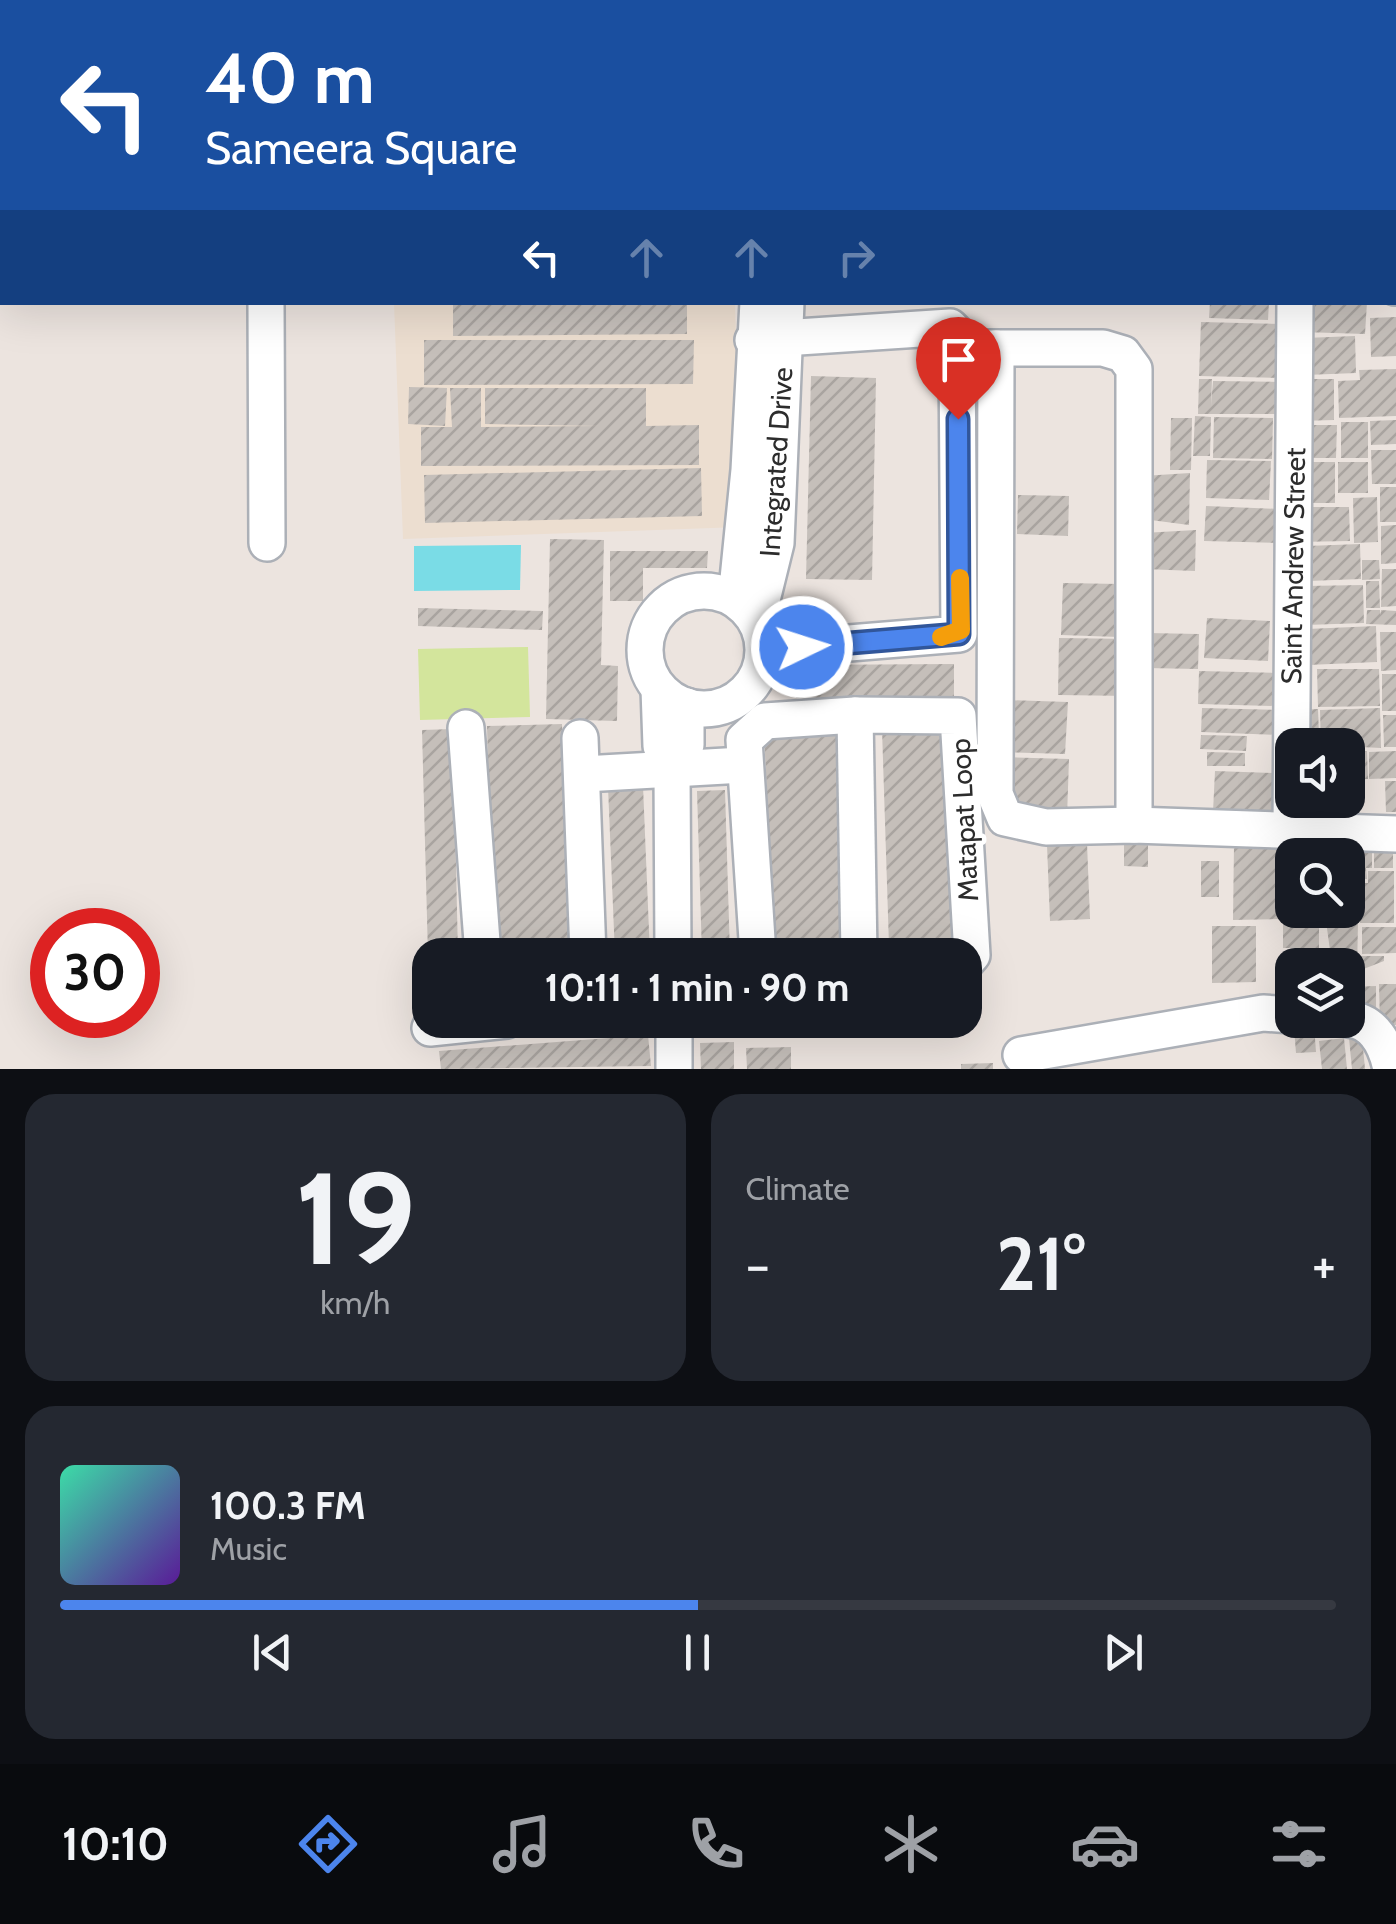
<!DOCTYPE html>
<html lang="en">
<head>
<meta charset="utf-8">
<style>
  :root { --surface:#171b24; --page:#242831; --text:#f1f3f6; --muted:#9ea1a6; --line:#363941; --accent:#4c85ed }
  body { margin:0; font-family:Cabin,sans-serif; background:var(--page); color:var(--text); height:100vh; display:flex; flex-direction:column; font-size:38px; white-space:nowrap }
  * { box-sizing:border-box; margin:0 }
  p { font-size:32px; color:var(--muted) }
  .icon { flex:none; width:55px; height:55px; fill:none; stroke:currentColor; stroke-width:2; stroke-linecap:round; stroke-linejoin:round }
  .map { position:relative; height:1069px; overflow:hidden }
  .drawer { display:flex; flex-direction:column; gap:25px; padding:25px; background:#0d0f14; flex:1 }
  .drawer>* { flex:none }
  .hud { position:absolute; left:0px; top:0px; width:1398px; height:305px; box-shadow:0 10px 40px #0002; background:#1a4fa0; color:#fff; overflow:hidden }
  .fabs { position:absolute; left:1275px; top:728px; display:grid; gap:20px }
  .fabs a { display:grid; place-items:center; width:90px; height:90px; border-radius:20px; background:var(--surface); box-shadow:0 10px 40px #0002; font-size:50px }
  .speed { position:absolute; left:30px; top:908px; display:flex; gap:20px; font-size:50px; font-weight:700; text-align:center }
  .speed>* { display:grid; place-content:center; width:130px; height:130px; border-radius:50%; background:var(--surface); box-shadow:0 10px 40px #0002; line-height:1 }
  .speed .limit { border:15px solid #d22; background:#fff; color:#111 }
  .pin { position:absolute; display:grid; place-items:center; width:85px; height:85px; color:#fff; margin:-102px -42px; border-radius:50% 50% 50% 0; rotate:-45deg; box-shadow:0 0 10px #0007 }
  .pin .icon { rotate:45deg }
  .me { position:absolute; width:110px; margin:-55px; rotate:86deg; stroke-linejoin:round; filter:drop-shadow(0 0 8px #0008) }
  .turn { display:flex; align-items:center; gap:35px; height:210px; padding:0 40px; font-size:45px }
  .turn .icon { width:130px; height:130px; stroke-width:2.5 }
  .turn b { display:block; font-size:70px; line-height:85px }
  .lanes { display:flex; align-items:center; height:95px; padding:0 40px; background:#0003; justify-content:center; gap:50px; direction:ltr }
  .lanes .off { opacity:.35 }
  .big { font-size:75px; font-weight:700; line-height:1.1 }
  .drawer .card { flex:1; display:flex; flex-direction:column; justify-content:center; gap:15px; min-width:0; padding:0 35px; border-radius:30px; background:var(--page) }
  .drawer .dial { align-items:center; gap:0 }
  .dial b { font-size:130px; line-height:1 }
  .song { display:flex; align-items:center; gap:30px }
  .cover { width:120px; height:120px; border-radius:15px; background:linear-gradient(135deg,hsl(160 70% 55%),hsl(270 70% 35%)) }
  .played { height:10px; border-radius:5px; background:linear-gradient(90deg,var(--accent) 50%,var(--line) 50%) }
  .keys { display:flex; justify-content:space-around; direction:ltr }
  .heat { display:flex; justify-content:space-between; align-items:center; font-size:55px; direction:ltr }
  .drawer .tiles { flex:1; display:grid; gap:25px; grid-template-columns:1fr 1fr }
  .card:last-child { grid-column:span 2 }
  .trip { position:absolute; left:412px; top:938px; width:570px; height:100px; border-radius:30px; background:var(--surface); box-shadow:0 10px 40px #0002; font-weight:700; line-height:100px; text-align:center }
  .tab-bar { display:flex; height:160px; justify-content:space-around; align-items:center; background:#090b0e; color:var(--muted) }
  .tab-bar .icon { width:70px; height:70px }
  .tab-bar .on { color:var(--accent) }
  .tab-bar b { font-size:45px; color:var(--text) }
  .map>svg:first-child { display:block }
  .education { fill:#ecded0 }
  .pitch { fill:#d3e59c }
  .water { fill:#7adce6 }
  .building { fill:url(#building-hatch) }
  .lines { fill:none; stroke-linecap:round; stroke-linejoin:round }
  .minor-casing { stroke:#acb0b7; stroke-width:40 }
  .minor { stroke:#fff; stroke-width:35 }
  .route-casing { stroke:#31569a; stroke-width:25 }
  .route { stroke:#4c85ed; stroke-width:18 }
  .slow { stroke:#f59e0b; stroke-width:18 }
  .labels { text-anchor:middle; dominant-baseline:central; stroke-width:9; stroke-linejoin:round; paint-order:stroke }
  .street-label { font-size:28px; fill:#2c2c2c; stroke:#fff }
</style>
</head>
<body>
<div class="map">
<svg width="1396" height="1069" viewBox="0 0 1396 1069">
  <defs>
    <pattern id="building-hatch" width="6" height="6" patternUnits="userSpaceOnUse" patternTransform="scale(2.5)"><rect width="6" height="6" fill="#c5bfba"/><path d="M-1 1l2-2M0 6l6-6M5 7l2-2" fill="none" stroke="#a9a4a0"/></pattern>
  </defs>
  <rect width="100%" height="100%" fill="#ece4df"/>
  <polygon class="education" points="394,303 735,303 741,527 403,539"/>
  <polygon class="pitch" points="528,647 530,717 420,720 418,649"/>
  <polygon class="water" points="521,545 520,590 414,591 414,546"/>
  <g class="building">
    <polygon points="453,302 687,302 687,334 453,336"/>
    <polygon points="1210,302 1269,302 1268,320 1209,318"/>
    <polygon points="1303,302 1367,302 1365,334 1302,332"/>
    <polygon points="1396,317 1396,356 1371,357 1370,318"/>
    <polygon points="1201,322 1285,324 1283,378 1199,376"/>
    <polygon points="1355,336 1356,373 1306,375 1305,338"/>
    <polygon points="424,340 694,340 693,384 424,385"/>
    <polygon points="1396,369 1396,416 1339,418 1338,381 1360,380 1359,370"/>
    <polygon points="811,376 876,378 872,580 806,579"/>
    <polygon points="1199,379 1212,379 1211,406 1213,381 1281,382 1280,414 1198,414"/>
    <polygon points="1300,379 1334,379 1334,420 1299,421"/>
    <polygon points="409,387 447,388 445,426 408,424"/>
    <polygon points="450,388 481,388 481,427 600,426 485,424 485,388 646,388 646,426 699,425 699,465 421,466 421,427 452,427"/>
    <polygon points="1195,416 1211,417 1210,456 1193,456"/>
    <polygon points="1214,417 1273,418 1272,459 1213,458"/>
    <polygon points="1171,418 1192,418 1191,470 1170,470"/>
    <polygon points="1396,420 1396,444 1371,445 1370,421"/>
    <rect x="1341" y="422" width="27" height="36"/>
    <polygon points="1294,425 1337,425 1336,458 1294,458"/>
    <polygon points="1371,450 1396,450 1396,484 1372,484"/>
    <polygon points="1207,460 1271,461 1269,500 1206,498"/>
    <rect x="1296" y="462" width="39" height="41"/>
    <rect x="1338" y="462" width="30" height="31"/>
    <polygon points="701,468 702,516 425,523 424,475"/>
    <polygon points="1190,473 1189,525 1143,519 1143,476"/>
    <rect x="1380" y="487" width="16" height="35"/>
    <polygon points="1018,495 1069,496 1068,536 1017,534"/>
    <polygon points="1377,497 1378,542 1354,543 1353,498"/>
    <polygon points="1206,506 1281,509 1279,543 1204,541"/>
    <polygon points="1296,507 1349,507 1350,541 1296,542"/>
    <polygon points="1396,525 1396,563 1381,564 1381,526"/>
    <polygon points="1196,530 1195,571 1144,569 1143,533"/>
    <polygon points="550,539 604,540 601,665 618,666 617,721 546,719"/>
    <polygon points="1360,544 1361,579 1308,581 1307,546"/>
    <polygon points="610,551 708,551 707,568 643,568 643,601 610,601"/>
    <polygon points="1362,560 1379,560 1380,579 1362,580"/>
    <polygon points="1382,569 1396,569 1396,606 1381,607"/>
    <polygon points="1366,581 1379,581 1380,608 1366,608"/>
    <polygon points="1063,583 1120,584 1119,637 1061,635"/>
    <polygon points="1363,585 1364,623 1306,625 1305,586"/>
    <polygon points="418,608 543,611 542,630 418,626"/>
    <polygon points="1367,610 1380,610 1380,615 1381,610 1396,611 1396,625 1366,624"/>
    <polygon points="1207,618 1270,621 1268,661 1204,658"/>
    <polygon points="1376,626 1377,662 1308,665 1307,629"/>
    <polygon points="1380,632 1396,632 1396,670 1381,671"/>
    <polygon points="1147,633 1199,634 1198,669 1146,668"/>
    <polygon points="1059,638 1131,639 1130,696 1058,695"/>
    <polygon points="954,664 954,697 796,698 796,665"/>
    <polygon points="1317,669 1379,669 1380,706 1318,707"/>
    <polygon points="1199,671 1277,673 1276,706 1198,704"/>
    <rect x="1382" y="674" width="14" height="37"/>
    <polygon points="1005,700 1068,702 1065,754 1003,752"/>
    <polygon points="1202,708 1281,710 1280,735 1201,732"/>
    <polygon points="1380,708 1381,748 1321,745 1320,710"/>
    <polygon points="1318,709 1319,735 1299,736 1298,710"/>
    <polygon points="1383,715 1396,715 1396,747 1384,747"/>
    <polygon points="562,724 569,955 493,955 487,726"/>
    <polygon points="953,727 960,944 889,946 882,729"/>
    <polygon points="453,729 458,955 428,955 422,730"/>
    <polygon points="842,730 853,953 775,955 764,734"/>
    <polygon points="1201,735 1247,736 1246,751 1200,749"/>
    <polygon points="1353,751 1367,751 1368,779 1348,780 1348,758 1353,757"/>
    <polygon points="1396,751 1396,778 1369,779 1369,752"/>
    <polygon points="1207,752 1245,753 1245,766 1207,766"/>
    <polygon points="1002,757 1069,759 1067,817 1000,816"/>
    <polygon points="1215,771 1275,773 1273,814 1213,812"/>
    <polygon points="1385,781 1396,781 1396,812 1386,812"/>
    <polygon points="1348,784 1359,784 1360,819 1297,820 1297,800 1348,800"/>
    <polygon points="643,786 650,955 615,955 608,787"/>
    <polygon points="725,790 730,955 702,955 697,791"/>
    <polygon points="1124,841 1148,842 1148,867 1124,866"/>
    <polygon points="1352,842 1372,843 1372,868 1366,868 1367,879 1354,879"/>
    <polygon points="1087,843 1090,919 1050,921 1047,845"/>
    <rect x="1374" y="843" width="19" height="25"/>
    <polygon points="1234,845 1279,845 1279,919 1233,920"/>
    <polygon points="1285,846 1311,846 1311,855 1292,855 1292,885 1285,885"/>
    <rect x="1201" y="861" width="18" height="36"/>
    <polygon points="1368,871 1394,871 1394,923 1360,923 1360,883 1368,883"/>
    <polygon points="1348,887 1357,887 1357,915 1334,915 1334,910 1348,910"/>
    <polygon points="1287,890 1292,890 1292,910 1312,913 1287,914"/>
    <rect x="1283" y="920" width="36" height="28"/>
    <polygon points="1326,921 1358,922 1357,972 1348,972 1348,965 1332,965"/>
    <polygon points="1212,926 1256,926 1256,982 1212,983"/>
    <polygon points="1362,927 1396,927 1396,953 1362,954"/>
    <polygon points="1280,956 1321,956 1321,965 1292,965 1292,993 1280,993"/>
    <polygon points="1361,956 1384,956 1384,961 1361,970"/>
    <polygon points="1379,984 1396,984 1396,1025 1380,1025"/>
    <polygon points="1376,986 1376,1009 1348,1010 1348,987"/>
    <polygon points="715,1020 840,1020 840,1023 716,1031"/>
    <polygon points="1314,1025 1316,1052 1296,1053 1294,1028"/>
    <polygon points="648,1035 651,1066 441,1069 439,1051"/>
    <polygon points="1362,1037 1365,1069 1352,1069 1349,1038"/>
    <polygon points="1344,1038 1347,1069 1322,1069 1319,1041"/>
    <polygon points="734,1042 734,1069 701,1069 700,1043"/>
    <polygon points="791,1047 791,1069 747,1069 746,1048"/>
    <polygon points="993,1063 993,1069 961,1069 961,1064"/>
  </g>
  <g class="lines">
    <g class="minor-casing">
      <g id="minor">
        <polyline points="807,0 822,2"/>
        <polyline points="1218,0 1218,2"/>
        <polyline points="334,2 334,0"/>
        <polyline points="773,2 773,0"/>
        <polyline points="1395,85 1396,85"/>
        <polyline points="1395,287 1396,287"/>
        <polyline points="266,302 267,543"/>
        <polyline points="753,340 950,327 956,333 957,348 959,634 764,650"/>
        <polyline points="975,348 1103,348 1123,354 1134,369 1134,825"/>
        <polyline points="996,348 995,794 1005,818 1046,827 1134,825 1396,834"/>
        <circle cx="704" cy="650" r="59"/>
        <polyline points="736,599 749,470 758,302"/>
        <polyline points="757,620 776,543 786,302"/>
        <polyline points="659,689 661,746"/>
        <polyline points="855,715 859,955"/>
        <polyline points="466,728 483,955"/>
        <polyline points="580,738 588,955"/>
        <polyline points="686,745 686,706"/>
        <polyline points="672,771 673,955"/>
        <polyline points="584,774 743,765"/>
        <polyline points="1291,830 1295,302"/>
        <polyline points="758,955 744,740 765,721 855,715 958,716 972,955 965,963"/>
        <path d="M1348,1019C1375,1021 1386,1045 1391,1069"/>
        <polyline points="674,1020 674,1069"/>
        <polyline points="430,1028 507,1020"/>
        <polyline points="1021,1055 1263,1013 1292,1015"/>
      </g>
    </g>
    <use href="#minor" class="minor"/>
  </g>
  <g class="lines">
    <g class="route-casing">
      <polyline id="route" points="802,647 959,634 958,419"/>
    </g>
    <use href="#route" class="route"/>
    <polyline class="slow" points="941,637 961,630 960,578"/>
  </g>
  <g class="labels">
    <g class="street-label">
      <text transform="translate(776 462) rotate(-86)">Integrated Drive</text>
      <text transform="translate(1293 566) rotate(-89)">Saint Andrew Street</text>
      <text transform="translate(964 820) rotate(-93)">Matapat Loop</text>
    </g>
  </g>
</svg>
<div class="fabs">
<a><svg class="icon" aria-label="sound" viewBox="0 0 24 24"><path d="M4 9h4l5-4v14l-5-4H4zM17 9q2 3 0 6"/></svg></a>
<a><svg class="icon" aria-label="search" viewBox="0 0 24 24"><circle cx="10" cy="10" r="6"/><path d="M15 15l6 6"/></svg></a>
<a><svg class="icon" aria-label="layers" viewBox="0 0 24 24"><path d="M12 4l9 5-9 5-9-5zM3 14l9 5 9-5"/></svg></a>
</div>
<div class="speed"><div class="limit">30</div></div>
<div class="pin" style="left:958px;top:419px;background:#d93025"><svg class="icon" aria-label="arrive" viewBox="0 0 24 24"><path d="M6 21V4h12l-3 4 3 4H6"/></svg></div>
<svg class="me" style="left:802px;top:647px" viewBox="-20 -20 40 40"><circle r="17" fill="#4c85ed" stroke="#fff" stroke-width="3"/><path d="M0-11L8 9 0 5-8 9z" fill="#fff"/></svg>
<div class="trip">10:11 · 1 min · 90 m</div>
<div class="hud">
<div class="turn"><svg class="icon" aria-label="left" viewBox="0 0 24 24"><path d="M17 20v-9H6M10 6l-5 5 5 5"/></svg><div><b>40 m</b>Sameera Square</div></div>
<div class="lanes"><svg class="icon" aria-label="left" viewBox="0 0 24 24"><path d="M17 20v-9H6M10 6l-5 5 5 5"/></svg><svg class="icon off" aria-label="ahead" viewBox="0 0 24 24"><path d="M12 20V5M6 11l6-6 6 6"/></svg><svg class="icon off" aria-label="ahead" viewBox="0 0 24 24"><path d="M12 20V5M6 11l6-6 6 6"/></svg><svg class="icon off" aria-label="right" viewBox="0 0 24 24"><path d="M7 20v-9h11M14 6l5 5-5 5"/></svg></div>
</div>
</div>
<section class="drawer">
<div class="tiles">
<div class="card dial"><b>19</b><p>km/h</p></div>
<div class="card"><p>Climate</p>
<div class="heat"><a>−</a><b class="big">21°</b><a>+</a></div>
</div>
<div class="card">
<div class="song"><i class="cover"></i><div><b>100.3 FM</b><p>Music</p></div></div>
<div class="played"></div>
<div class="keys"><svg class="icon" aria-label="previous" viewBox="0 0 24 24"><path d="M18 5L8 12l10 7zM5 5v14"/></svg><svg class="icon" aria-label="pause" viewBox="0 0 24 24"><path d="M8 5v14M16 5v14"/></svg><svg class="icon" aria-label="next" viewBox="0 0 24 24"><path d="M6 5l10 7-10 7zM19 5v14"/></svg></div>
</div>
</div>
</section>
<nav class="tab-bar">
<b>10:10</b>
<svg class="icon on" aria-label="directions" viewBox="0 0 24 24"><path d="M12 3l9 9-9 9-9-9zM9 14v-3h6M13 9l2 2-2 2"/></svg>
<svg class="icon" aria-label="music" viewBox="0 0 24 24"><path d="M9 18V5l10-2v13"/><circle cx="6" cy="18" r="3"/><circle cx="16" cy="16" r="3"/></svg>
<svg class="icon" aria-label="phone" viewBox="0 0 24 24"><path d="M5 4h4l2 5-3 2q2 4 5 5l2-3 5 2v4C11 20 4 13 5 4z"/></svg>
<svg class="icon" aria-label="climate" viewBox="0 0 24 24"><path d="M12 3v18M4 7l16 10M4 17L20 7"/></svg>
<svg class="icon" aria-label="car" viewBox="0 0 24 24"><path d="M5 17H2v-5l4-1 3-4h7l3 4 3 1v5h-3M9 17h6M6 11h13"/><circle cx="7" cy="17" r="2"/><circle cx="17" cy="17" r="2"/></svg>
<svg class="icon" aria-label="filters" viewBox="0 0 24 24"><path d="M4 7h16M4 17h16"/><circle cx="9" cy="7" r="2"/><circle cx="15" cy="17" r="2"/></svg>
</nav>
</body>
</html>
